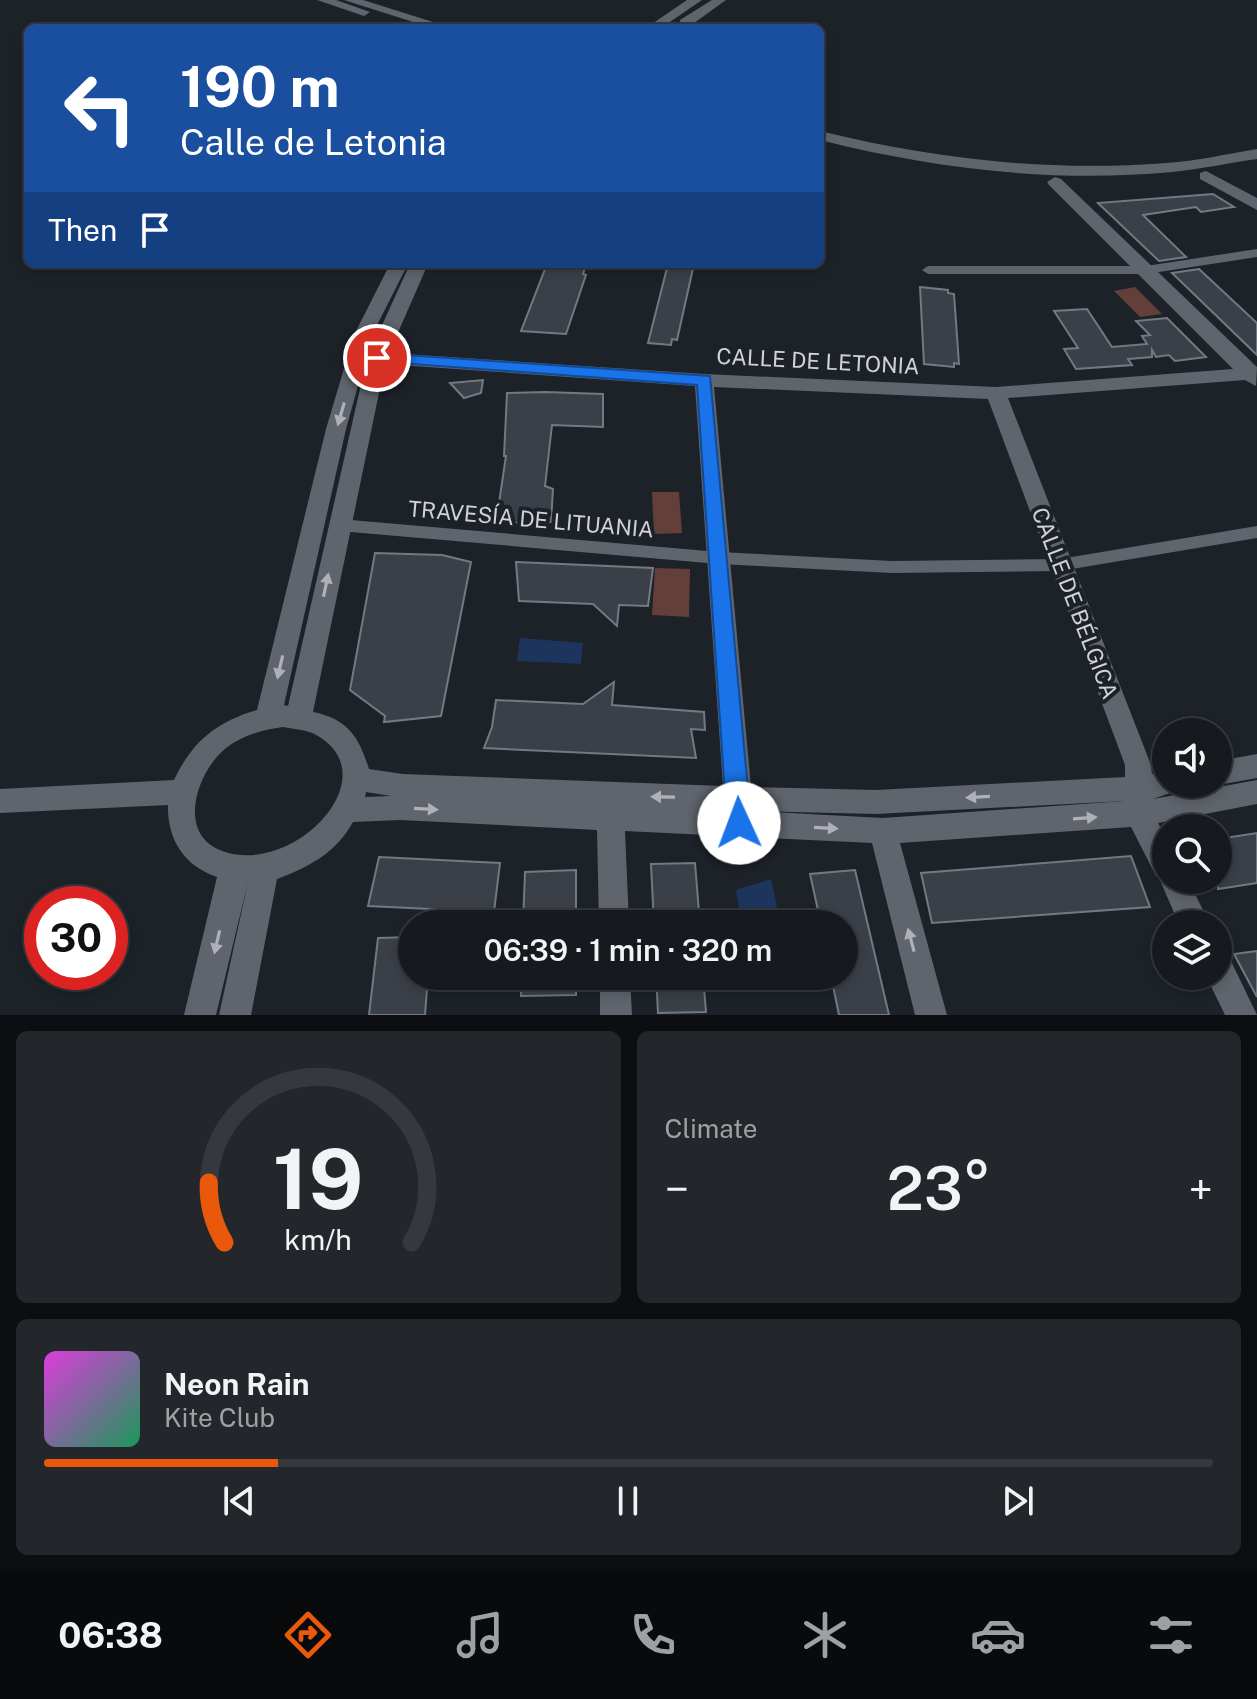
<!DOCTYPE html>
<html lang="en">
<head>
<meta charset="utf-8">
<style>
  :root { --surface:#161a1f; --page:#23272c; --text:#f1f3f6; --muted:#9ea1a4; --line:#35383d; --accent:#ea580c }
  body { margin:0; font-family:"Public Sans",sans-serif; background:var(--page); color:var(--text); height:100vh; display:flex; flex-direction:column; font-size:30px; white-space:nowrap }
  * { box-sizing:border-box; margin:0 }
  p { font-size:26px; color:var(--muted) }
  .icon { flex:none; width:44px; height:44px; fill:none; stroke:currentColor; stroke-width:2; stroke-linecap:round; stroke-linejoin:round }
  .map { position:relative; height:1015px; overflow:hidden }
  .drawer { display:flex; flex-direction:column; gap:16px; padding:16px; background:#0c0e11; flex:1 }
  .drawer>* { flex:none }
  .top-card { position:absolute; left:24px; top:24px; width:800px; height:244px; border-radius:12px; box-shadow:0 4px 12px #0003,0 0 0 2px var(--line); background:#1a4fa0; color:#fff; overflow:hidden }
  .fabs { position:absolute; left:1152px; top:718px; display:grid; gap:16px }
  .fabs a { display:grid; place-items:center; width:80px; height:80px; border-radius:50%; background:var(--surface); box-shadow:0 4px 12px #0003,0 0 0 2px var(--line); font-size:40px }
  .speed { position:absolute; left:24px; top:886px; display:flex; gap:16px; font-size:40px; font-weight:700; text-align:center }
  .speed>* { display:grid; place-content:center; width:104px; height:104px; border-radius:50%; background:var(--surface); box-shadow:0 4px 12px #0003,0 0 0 2px var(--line); line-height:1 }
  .speed .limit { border:12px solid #d22; background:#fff; color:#111 }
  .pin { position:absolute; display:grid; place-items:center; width:68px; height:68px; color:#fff; margin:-34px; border:4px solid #fff; border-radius:50%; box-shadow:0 2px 8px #0007 }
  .me { position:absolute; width:88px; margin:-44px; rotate:358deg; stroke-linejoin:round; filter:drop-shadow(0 0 6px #0008) }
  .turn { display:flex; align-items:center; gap:28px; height:168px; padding:0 24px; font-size:36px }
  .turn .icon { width:104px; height:104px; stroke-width:2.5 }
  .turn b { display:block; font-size:56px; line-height:68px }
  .then { display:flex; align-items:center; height:76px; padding:0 24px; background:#0003; gap:16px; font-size:30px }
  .big { font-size:60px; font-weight:600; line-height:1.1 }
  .drawer .tile { flex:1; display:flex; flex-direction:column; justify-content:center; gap:12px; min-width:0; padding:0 28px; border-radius:12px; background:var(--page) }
  .drawer .dial { align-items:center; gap:0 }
  .dial svg { height:208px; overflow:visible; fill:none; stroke:var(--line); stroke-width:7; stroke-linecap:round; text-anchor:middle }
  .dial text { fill:var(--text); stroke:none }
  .song { display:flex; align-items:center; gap:24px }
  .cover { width:96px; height:96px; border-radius:12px; background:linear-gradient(135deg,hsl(300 70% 55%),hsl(150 70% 35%)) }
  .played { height:8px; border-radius:4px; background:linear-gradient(90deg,var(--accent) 20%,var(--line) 20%) }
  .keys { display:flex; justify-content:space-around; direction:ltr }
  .heat { display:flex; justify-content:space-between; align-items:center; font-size:44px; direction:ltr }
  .drawer .tiles { flex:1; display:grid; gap:16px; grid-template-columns:1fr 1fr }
  .tile:last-child { grid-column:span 2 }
  .trip { position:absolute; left:398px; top:910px; width:460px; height:80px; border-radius:40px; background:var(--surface); box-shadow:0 4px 12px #0003,0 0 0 2px var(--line); font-weight:600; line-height:80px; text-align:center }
  .tabs { display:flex; height:128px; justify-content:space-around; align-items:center; background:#090a0c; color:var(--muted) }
  .tabs .icon { width:56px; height:56px }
  .tabs .active { color:var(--accent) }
  .tabs b { font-size:36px; color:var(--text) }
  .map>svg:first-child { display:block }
  .green { fill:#623f39 }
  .water { fill:#1d355c }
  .building { fill:#3b4048; stroke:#737981; stroke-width:2 }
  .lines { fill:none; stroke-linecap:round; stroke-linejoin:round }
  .pedestrian { fill:#60656d; fill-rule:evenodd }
  .minor { fill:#60656d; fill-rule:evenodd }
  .oneway { fill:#aeb1b7 }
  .route { fill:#1a73e8; stroke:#114b97; stroke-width:2 }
  .labels { text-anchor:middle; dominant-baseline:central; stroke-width:8; stroke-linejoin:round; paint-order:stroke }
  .street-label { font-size:22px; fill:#cfd2d7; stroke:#1d2229 }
</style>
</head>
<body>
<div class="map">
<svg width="1257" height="1015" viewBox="0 0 1257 1015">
  <rect width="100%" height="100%" fill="#1d2229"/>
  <g class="green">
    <polygon points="1135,287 1162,314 1140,317 1114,291"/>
    <polygon points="652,492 679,492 682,533 654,534"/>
    <polygon points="655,568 690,569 689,617 652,615"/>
  </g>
  <g class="water">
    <polygon points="520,638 583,643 581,664 517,661"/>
    <polygon points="771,879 777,907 740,917 736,890"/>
  </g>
  <g class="building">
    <polygon points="1213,194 1234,207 1201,212 1196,207 1143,215 1186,257 1159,261 1098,203"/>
    <polygon points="547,264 586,264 583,274 586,275 566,334 521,331"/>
    <polygon points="668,264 694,264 677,340 672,339 671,345 648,343"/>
    <polygon points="1199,269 1257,323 1257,355 1172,273"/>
    <polygon points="920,287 948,290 948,293 954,294 959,364 954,363 954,367 924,364"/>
    <polygon points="1087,309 1112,347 1147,344 1142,336 1150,335 1136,321 1167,318 1206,357 1175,361 1169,355 1156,357 1152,350 1152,357 1128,359 1132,365 1076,369 1064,349 1078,348 1054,311"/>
    <polygon points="483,380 481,393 464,398 450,383"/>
    <polygon points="545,392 603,394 603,427 552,425 545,486 553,489 551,522 496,523 506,456 504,456 507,393"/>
    <polygon points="375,553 442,555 471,562 441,716 384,722 385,716 350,690"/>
    <polygon points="516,562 653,568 648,606 619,605 617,626 593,604 519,601"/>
    <polygon points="614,682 612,705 704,712 705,730 691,729 696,758 484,748 492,727 496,700 583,704"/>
    <polygon points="1257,833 1257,883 1218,889 1218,839"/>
    <polygon points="1131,856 1150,907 932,923 921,873"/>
    <polygon points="379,857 500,863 494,912 368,906"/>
    <polygon points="695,863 700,924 654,924 651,864"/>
    <polygon points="576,870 576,924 523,924 525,872"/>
    <polygon points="855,870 889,1015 839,1015 831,976 844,976 844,924 821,924 810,874"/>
    <polygon points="412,937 412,976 428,976 425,1015 369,1015 378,938"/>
    <polygon points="1257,951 1257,997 1234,954"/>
    <polygon points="522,976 576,976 576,995 521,996"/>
    <polygon points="656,976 703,976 706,1012 658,1013"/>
  </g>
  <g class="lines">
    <g class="pedestrian">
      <polygon points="1257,249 1257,257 1146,274 928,274 922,270 928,266 1146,266"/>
      <polygon points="339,519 719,552 892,561 1060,559 1257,526 1257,538 1060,571 892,573 719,564 339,531 331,525"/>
    </g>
    <g class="minor">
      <polygon points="317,0 336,0 370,12 364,16"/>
      <polygon points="344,0 363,0 452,28 432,28"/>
      <polygon points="687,0 702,0 661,28 646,28"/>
      <polygon points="712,0 726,0 690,26 680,26 680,20"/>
      <path d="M820,131C934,159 1048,172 1166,163C1197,161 1227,154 1257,149V159C1229,163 1201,169 1172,172C1053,183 935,169 820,140Z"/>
      <polygon points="1206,171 1257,198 1257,210 1200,179 1200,173"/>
      <path d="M1055,177L1061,179L1257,367L1256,386L1245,380L1008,398L1151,765L1152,774L1166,771V784H1179L1176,791L1153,799L1257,780V804L1158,823L1166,838V880H1188L1210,924H1179L1159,878L1156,876L1131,827L900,843L947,1015H915L872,843L625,831L629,924H599L597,830L400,820L353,822C336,853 309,867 277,879L251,1015H219L248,882L216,1015H184L217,877C184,866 167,839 168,805L0,813V789L174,780C192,742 216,722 257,710L326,429L354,335L390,264H408L372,335L346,429L284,705L288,706L367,358L410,264H428L389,353L704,374L996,387L1233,369L1049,185L1047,182ZM385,364L695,386L723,786L403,774L369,769C359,737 348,719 313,712ZM714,387L988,399L1125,765V777L876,790L751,787ZM283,727C294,729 309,730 318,736C387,777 296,874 225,852C175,837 196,772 226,748C243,735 262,730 283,727ZM366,792L391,796L365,797ZM1125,801L883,818L753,811L876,814Z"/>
      <polygon points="1257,754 1257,778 1218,785 1216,784 1218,761"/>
      <polygon points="1218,953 1229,957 1257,1015 1225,1015 1206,976 1218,976"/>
      <polygon points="600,976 630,976 632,1015 600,1015"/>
    </g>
  </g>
  <defs><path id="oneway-solid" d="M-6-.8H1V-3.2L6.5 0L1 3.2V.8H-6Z" transform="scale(2)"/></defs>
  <g class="oneway">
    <use href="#oneway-solid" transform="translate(341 414) rotate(106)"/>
    <use href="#oneway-solid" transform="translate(326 585) rotate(-78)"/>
    <use href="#oneway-solid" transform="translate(280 667) rotate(103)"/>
    <use href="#oneway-solid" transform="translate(663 797) rotate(-179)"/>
    <use href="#oneway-solid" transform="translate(978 797) rotate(177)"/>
    <use href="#oneway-solid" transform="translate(426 809) rotate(3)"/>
    <use href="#oneway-solid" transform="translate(1085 818) rotate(-4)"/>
    <use href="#oneway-solid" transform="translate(826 828) rotate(3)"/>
    <use href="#oneway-solid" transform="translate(911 940) rotate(-105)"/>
    <use href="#oneway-solid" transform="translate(217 942) rotate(103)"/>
  </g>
  <polygon class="route" points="377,353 710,376 751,823 747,831 739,834 731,831 727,823 697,385 372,361 369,358"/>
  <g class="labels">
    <g class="street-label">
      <text transform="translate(818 361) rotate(3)">CALLE DE LETONIA</text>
      <text transform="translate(531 519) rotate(5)">TRAVESÍA DE LITUANIA</text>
      <text transform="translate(1075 603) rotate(69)">CALLE DE BÉLGICA</text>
    </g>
  </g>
</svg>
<div class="fabs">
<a><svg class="icon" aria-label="sound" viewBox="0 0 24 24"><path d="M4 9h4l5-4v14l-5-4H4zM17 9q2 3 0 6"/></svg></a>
<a><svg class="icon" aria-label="search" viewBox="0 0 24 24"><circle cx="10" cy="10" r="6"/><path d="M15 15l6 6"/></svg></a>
<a><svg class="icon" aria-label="layers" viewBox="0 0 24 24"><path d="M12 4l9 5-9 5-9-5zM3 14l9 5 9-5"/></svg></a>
</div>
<div class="speed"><div class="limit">30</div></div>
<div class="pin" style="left:377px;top:358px;background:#d93025"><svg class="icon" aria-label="arrive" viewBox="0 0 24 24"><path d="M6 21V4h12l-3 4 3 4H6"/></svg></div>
<svg class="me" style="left:739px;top:823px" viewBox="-20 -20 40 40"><circle r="19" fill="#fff"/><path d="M0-13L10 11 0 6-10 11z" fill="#1a73e8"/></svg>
<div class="trip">06:39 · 1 min · 320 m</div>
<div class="top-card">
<div class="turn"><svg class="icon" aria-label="left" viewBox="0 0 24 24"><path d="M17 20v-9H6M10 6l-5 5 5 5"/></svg><div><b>190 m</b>Calle de Letonia</div></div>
<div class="then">Then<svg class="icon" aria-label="arrive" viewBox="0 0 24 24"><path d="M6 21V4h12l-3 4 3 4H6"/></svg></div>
</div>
</div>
<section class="drawer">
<div class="tiles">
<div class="tile dial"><svg viewBox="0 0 100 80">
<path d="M14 69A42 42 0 1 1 86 69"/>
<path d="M14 69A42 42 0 0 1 8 46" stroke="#ea580c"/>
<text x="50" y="56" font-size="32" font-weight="700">19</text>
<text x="50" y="72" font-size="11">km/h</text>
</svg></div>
<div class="tile"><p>Climate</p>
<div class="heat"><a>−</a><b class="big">23°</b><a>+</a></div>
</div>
<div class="tile">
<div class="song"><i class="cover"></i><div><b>Neon Rain</b><p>Kite Club</p></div></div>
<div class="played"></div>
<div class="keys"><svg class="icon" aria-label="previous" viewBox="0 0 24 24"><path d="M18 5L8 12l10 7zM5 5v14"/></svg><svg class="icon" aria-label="pause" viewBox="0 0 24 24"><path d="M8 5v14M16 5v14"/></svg><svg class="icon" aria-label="next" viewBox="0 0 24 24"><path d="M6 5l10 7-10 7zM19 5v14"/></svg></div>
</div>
</div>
</section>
<nav class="tabs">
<b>06:38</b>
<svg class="icon active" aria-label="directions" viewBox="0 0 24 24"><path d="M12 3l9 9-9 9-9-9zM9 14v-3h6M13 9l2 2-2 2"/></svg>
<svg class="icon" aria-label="music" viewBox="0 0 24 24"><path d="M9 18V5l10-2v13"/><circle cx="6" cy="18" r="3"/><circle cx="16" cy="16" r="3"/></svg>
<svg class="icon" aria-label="phone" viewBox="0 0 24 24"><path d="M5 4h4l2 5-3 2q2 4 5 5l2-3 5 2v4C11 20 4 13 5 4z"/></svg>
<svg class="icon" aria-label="climate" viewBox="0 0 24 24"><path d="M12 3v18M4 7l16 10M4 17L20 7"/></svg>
<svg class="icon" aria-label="car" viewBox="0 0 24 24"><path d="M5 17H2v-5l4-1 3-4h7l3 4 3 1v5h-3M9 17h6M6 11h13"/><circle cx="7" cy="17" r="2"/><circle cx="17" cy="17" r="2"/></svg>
<svg class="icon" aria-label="filters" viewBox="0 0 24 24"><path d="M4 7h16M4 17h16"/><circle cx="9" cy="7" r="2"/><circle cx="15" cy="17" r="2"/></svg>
</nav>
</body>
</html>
